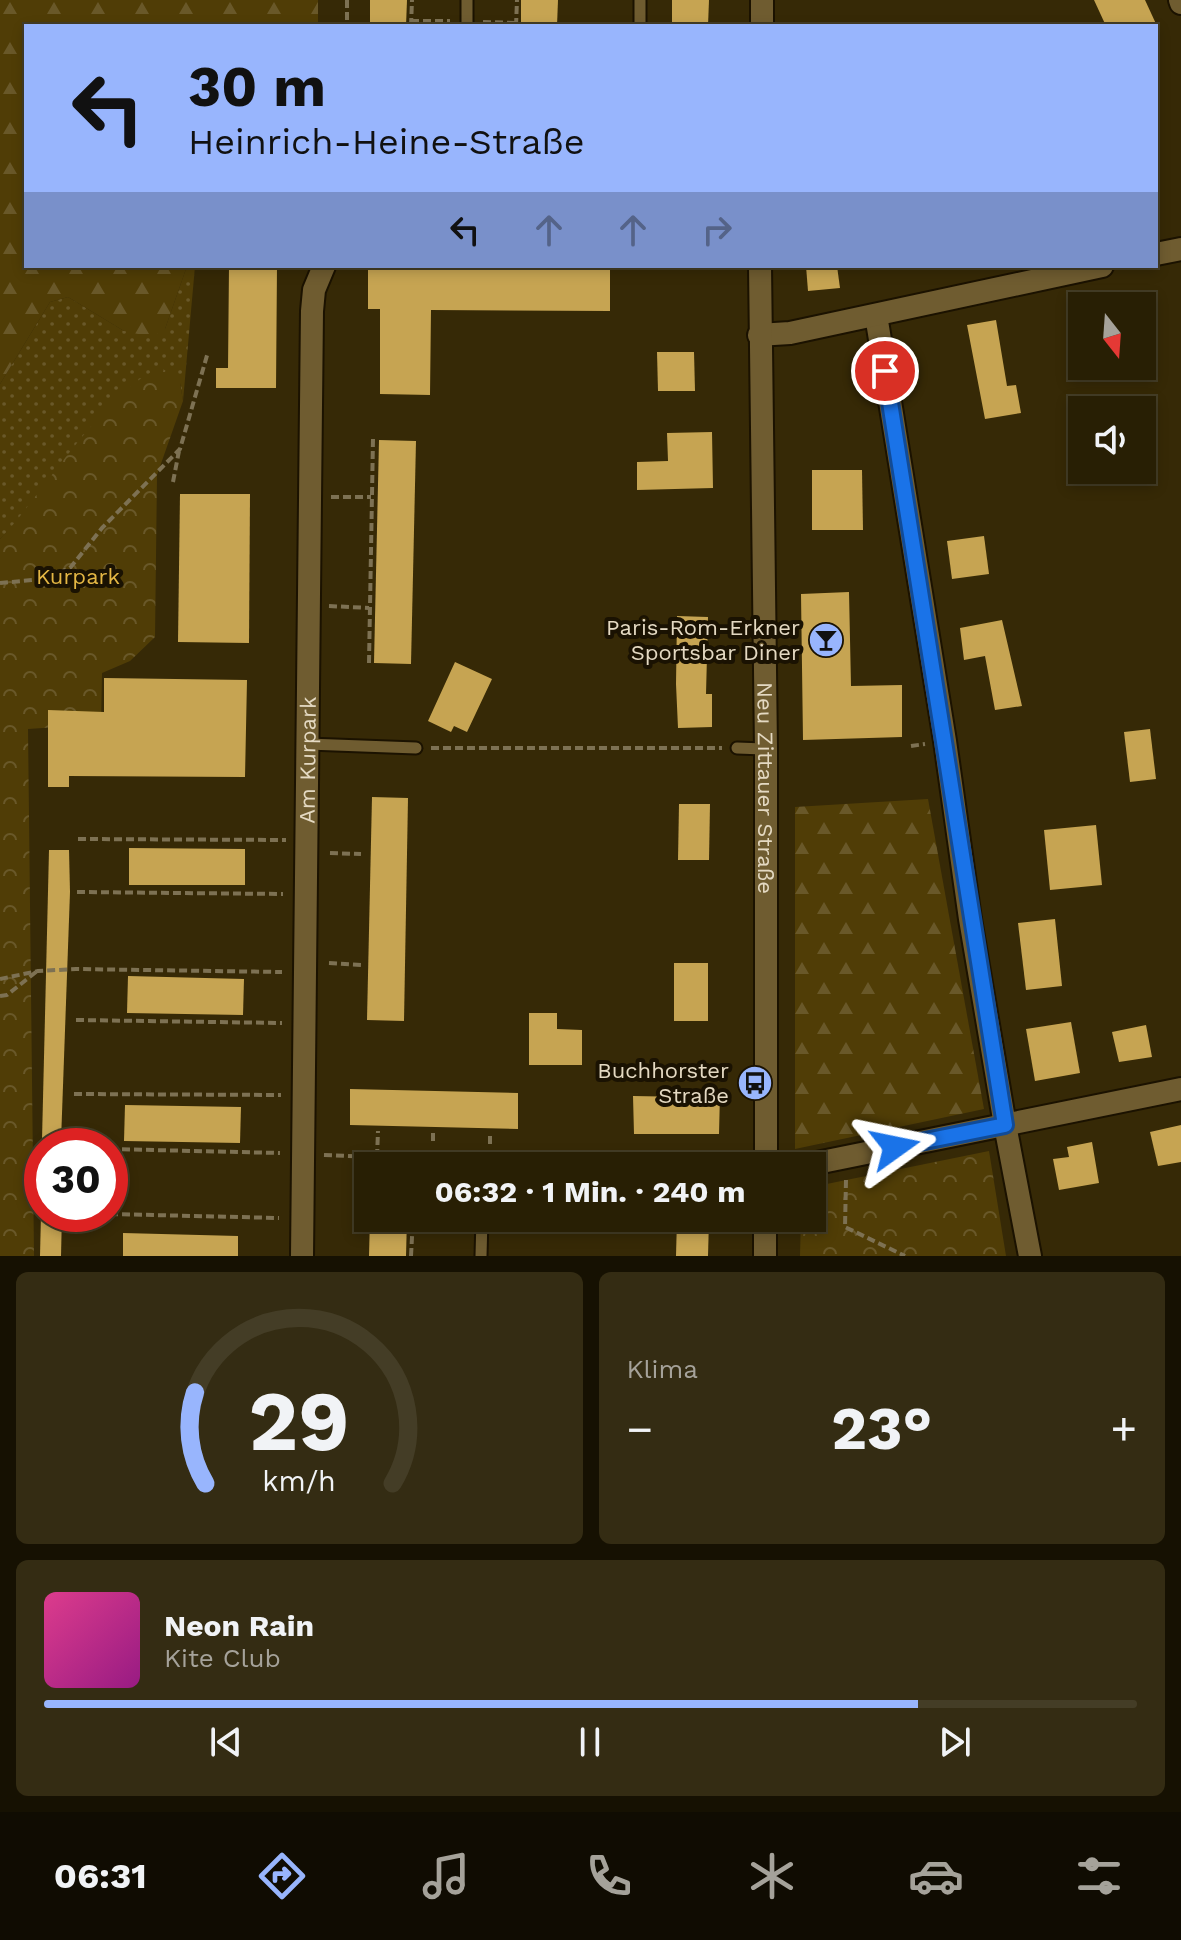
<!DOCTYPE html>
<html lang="de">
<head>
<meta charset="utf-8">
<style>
  :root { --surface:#281f04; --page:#342c13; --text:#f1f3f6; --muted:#a5a29a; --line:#443d26; --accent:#98b5fd }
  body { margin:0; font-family:"Work Sans",sans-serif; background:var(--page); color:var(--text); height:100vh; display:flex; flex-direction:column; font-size:30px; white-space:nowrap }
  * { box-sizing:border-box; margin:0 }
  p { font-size:26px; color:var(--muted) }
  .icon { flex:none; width:44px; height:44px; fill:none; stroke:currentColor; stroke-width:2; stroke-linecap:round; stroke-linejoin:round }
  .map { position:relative; height:1256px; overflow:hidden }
  .side { display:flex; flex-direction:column; gap:16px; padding:16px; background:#161102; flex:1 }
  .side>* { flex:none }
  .banner { position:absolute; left:24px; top:24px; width:1134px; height:244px; border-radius:0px; box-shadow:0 4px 12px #0003,0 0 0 2px var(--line); background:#98b5fd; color:#111; overflow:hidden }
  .needle { width:52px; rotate:163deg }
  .fabs { position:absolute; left:1068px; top:292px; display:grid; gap:16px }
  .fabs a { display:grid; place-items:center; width:88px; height:88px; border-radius:0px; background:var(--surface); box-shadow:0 4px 12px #0003,0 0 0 2px var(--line); font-size:40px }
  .speed { position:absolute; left:24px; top:1128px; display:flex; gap:16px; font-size:40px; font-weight:700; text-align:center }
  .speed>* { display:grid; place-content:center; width:104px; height:104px; border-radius:50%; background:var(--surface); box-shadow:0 4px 12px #0003,0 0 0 2px var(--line); line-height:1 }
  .speed .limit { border:12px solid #d22; background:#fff; color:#111 }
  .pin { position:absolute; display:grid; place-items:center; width:68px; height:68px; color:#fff; margin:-34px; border:4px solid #fff; border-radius:50%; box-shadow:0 2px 8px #0007 }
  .me { position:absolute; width:88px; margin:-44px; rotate:78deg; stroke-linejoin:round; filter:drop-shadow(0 0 6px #0008) }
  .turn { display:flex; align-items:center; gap:28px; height:168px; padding:0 32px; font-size:36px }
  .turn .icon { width:104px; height:104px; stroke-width:2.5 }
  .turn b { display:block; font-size:56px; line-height:68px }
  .lanes { display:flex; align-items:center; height:76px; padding:0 32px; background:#0003; justify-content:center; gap:40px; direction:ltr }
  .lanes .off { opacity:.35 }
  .big { font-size:60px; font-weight:700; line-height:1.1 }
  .side .tile { flex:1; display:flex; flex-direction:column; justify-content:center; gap:12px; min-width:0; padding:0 28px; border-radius:12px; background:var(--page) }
  .side .dial { align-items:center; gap:0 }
  .dial svg { height:208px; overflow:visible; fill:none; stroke:var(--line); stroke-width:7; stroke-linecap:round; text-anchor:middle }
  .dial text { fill:var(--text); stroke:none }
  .song { display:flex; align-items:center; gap:24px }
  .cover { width:96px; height:96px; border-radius:12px; background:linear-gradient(135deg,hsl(330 70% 55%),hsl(310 70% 35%)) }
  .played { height:8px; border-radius:4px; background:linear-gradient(90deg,var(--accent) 80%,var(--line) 80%) }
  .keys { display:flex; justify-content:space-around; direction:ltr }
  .heat { display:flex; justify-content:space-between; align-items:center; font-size:44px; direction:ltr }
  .side .tiles { flex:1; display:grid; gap:16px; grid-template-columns:1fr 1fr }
  .tile:last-child { grid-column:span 2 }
  .trip { position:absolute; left:354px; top:1152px; width:472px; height:80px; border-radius:0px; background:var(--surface); box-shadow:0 4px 12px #0003,0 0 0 2px var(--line); font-weight:700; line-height:80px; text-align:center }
  .dock { display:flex; height:128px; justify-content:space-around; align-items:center; background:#100c02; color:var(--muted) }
  .dock .icon { width:56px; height:56px }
  .dock .active { color:var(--accent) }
  .dock b { font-size:36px; color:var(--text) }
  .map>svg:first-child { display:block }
  .grass { fill:url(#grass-dots) }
  .forest { fill:url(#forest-firs) }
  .park { fill:url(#park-crowns) }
  .building { fill:#c6a452 }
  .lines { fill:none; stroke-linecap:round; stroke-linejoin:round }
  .service-casing { stroke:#1b1200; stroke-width:15 }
  .minor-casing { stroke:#1b1200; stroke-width:26 }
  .secondary-casing { stroke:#1b1200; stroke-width:26 }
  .path { stroke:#7d7153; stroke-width:4; stroke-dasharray:8 4; stroke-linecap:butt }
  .service { stroke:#6f5c30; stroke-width:11 }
  .minor { stroke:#6f5c30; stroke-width:22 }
  .secondary { stroke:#6f5c30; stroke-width:22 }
  .route-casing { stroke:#114b97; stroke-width:20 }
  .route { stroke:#1a73e8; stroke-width:14 }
  .labels { text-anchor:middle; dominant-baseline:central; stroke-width:8; stroke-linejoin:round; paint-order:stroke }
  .park-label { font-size:22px; fill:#e4b744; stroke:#1a1202 }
  .poi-label { font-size:22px; fill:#e4d9c2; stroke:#1a1202; text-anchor:end }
  .street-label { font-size:22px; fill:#e4d9c2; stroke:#1a1202 }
</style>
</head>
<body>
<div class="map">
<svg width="1181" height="1256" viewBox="0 0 1181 1256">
  <defs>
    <pattern id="grass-dots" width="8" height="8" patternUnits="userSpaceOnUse" patternTransform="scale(2)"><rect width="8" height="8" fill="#503d06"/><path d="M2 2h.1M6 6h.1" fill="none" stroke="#695829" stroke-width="1.8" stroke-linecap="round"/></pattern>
    <pattern id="forest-firs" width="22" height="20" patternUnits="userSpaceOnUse" patternTransform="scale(2)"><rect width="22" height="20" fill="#503d06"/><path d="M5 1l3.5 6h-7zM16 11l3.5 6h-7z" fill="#695829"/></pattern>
    <pattern id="park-crowns" width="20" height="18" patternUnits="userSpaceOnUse" patternTransform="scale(2)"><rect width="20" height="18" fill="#503d06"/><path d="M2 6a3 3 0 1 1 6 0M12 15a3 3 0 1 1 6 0" fill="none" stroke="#695829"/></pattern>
  </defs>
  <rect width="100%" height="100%" fill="#362906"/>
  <polygon class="grass" points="187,266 195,266 183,401 180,383 19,520 0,539 0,384 50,302 68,297 124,331 165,329"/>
  <g class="forest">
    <polygon points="0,0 318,0 318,26 26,26 26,266 187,266 165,329 152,337 124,331 68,297 50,302 0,384"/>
    <polygon points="928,799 984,1109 795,1149 795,807"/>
  </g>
  <g class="park">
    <path d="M162,368L180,383L183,401L157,475L155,637L130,661L102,673L101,724L28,729L34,1256H0V539C42,496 109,384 162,368Z"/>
    <polygon points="989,1151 1006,1256 800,1256 801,1218 812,1218 812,1187"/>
  </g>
  <g class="building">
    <polygon points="370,0 407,0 406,26 370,26"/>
    <polygon points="521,0 558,0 557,26 521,26"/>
    <polygon points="672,0 709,0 708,26 672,26"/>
    <polygon points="1094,0 1145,0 1157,26 1106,26"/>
    <polygon points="229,266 277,266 276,388 216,388 216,368 228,368"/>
    <polygon points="368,266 610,266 610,311 431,310 430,395 380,394 380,309 368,309"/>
    <polygon points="806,266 837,266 840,288 808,291"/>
    <polygon points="996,320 1007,386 1016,385 1021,413 985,419 967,325"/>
    <polygon points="657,352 694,352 695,391 658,391"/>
    <polygon points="712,432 713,488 637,490 637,462 668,461 667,433"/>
    <polygon points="379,440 416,441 411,664 374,663"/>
    <polygon points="812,470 862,470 863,530 812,530"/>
    <polygon points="180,494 250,494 249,643 178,642"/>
    <polygon points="984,536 989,574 952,579 947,541"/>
    <polygon points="849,592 851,686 902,685 902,737 803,740 801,594"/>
    <polygon points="677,616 708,617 706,694 712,694 712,727 678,728 676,684"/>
    <polygon points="1002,620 1022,706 995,710 985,656 964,660 960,628"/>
    <polygon points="455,662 492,679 467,732 454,726 451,732 428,721"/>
    <polygon points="104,678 247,680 245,777 69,776 69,787 48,787 48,710 104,712"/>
    <polygon points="1150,729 1156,779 1130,782 1124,732"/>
    <polygon points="372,797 408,798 404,1021 367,1020"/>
    <polygon points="679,804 710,804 709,860 678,860"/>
    <polygon points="1096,825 1102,885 1050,890 1044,830"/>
    <polygon points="129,848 245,849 245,885 129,885"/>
    <polygon points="49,850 69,850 70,892 61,1141 42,1140"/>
    <polygon points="1055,919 1062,986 1026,990 1018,923"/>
    <rect x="674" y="963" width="34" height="58"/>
    <polygon points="128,976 244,979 243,1015 127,1013"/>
    <polygon points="529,1013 557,1013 557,1029 582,1030 582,1065 529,1065"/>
    <polygon points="1071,1022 1080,1073 1035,1081 1026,1029"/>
    <polygon points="1146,1025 1152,1057 1119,1062 1112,1032"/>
    <polygon points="350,1089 518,1093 518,1129 350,1125"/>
    <polygon points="720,1094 719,1134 634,1134 633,1096 688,1097 688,1095"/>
    <polygon points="125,1105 241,1107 240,1143 124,1141"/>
    <polygon points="1181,1125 1181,1162 1158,1166 1150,1132"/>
    <polygon points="1092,1142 1099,1183 1059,1190 1053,1159 1069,1157 1067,1147"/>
    <polygon points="41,1214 62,1214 61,1256 40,1256"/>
    <polygon points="370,1218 407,1218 406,1256 369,1256"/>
    <polygon points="677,1219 709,1220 708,1256 676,1256"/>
    <polygon points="123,1233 238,1236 238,1256 123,1256"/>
  </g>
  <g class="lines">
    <g class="service-casing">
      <g id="service">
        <polyline points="467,26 467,0"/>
        <polyline points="640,26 640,0"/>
        <polyline points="308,744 416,748"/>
        <polyline points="737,748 766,749"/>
        <polyline points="415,1159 489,1162 512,1166"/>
        <polyline points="481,1256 482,1218"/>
      </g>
    </g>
    <g class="minor-casing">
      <g id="minor">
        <polyline points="1180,0 1181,3"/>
        <polyline points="1156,254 1181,249"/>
        <polyline points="876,315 945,741 970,919 1005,1125 1030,1256"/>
        <polyline points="759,335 790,333 1102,266"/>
        <polyline points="802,1166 1181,1089"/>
        <path id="s1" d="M302,1256L312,311L314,290L324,266"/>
      </g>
    </g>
    <g class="secondary-casing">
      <g id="secondary">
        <polyline points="762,26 762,0"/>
        <path id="s2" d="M760,266L766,749V1166"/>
        <polyline points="765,1256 765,1218"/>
      </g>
    </g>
    <g class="path">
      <polyline points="347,0 347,26"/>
      <polyline points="411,21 450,21"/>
      <polyline points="483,22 516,23"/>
      <polyline points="411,26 412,0"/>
      <polyline points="516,26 517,0"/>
      <polyline points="173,482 179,451"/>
      <polyline points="331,497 371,497"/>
      <polyline points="0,583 43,579 70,568 102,528 180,449 208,352"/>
      <polyline points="329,606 369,608"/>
      <polyline points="369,663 373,439"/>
      <polyline points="911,746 925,744"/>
      <polyline points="431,748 722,748"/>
      <polyline points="78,839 286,840"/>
      <polyline points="330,853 361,854"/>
      <polyline points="77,892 283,894"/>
      <polyline points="329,963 362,965"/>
      <polyline points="0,979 38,971 76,969 282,972"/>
      <polyline points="0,996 7,995 36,972"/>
      <polyline points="76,1020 282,1023"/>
      <polyline points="74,1094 281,1095"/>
      <polyline points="433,1141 433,1131"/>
      <polyline points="490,1144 490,1134"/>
      <polyline points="110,1149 280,1153"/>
      <polyline points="324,1155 399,1158"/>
      <polyline points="377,1157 378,1131"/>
      <polyline points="846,1180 845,1227 905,1256"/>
      <polyline points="110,1214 279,1218"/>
      <polyline points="411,1256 413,1218"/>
    </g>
    <use href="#service" class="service"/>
    <use href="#minor" class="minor"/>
    <use href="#secondary" class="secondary"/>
  </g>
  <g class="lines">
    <g class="route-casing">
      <polyline id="route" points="885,371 1005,1125 895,1147"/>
    </g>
    <use href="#route" class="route"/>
  </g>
  <defs>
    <g id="bar-disc" transform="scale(1.8)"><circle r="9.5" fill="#98b5fd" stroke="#1a1202"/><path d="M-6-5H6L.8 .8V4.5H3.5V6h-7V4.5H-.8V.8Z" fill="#111"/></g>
    <g id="bus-disc" transform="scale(1.8)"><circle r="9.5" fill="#98b5fd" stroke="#1a1202"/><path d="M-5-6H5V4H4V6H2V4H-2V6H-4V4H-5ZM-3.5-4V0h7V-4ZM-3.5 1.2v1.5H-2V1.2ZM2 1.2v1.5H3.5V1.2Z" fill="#111"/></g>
  </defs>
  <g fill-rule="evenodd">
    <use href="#bar-disc" x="826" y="640"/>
    <use href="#bus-disc" x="755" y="1083"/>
  </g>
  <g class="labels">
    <g class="park-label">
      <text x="78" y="576">Kurpark</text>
    </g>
    <g class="poi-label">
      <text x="800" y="627">Paris-Rom-Erkner<tspan x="800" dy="25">Sportsbar Diner</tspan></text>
      <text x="729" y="1070">Buchhorster<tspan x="729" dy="25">Straße</tspan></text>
    </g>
    <g class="street-label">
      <text stroke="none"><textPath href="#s1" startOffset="496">Am Kurpark</textPath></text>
      <text stroke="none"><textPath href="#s2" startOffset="522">Neu Zittauer Straße</textPath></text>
    </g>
  </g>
</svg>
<div class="fabs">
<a><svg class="needle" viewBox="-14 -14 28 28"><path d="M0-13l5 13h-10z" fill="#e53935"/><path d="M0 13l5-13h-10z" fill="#a5a29a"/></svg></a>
<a><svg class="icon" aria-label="sound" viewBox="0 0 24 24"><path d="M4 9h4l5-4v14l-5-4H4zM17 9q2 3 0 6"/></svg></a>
</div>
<div class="speed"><div class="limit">30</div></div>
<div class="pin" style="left:885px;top:371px;background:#d93025"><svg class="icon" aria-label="arrive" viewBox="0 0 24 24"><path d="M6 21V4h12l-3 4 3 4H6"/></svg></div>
<svg class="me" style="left:895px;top:1147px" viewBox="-20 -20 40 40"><path d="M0-17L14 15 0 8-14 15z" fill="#1a73e8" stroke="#fff" stroke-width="4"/></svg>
<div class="trip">06:32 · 1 Min. · 240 m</div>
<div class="banner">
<div class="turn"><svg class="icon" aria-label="left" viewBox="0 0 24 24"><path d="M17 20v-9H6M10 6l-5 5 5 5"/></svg><div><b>30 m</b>Heinrich-Heine-Straße</div></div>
<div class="lanes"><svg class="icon" aria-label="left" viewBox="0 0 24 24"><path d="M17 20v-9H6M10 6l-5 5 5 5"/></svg><svg class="icon off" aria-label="ahead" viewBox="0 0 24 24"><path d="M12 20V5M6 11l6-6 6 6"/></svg><svg class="icon off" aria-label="ahead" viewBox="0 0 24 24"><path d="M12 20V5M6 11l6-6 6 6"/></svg><svg class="icon off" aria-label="right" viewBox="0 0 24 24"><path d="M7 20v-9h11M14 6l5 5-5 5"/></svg></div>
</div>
</div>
<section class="side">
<div class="tiles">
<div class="tile dial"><svg viewBox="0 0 100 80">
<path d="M14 69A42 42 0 1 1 86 69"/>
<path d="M14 69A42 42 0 0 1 10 34" stroke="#98b5fd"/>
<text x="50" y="56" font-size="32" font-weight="700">29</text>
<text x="50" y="72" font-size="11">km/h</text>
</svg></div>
<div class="tile"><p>Klima</p>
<div class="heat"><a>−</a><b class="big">23°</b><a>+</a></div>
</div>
<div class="tile">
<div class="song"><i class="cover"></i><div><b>Neon Rain</b><p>Kite Club</p></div></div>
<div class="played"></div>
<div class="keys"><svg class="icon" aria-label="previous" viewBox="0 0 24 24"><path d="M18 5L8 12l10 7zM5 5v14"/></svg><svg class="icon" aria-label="pause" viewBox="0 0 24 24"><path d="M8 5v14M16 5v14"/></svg><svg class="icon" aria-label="next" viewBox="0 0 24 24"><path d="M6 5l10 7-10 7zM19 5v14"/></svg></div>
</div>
</div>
</section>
<nav class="dock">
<b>06:31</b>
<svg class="icon active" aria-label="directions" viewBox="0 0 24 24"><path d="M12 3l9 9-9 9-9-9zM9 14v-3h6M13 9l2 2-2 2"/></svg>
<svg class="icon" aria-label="music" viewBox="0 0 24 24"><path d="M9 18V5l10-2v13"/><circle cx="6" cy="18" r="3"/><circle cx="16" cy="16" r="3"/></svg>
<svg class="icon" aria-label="phone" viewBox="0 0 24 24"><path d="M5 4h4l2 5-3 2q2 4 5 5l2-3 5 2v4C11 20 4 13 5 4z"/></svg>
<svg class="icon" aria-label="climate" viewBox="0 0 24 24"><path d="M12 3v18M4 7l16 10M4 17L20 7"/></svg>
<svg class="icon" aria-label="car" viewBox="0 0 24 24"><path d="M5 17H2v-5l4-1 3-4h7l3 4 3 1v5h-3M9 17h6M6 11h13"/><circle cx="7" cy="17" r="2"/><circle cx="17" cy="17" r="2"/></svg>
<svg class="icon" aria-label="filters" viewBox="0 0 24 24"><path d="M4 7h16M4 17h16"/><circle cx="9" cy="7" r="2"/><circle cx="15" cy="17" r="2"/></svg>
</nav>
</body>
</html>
